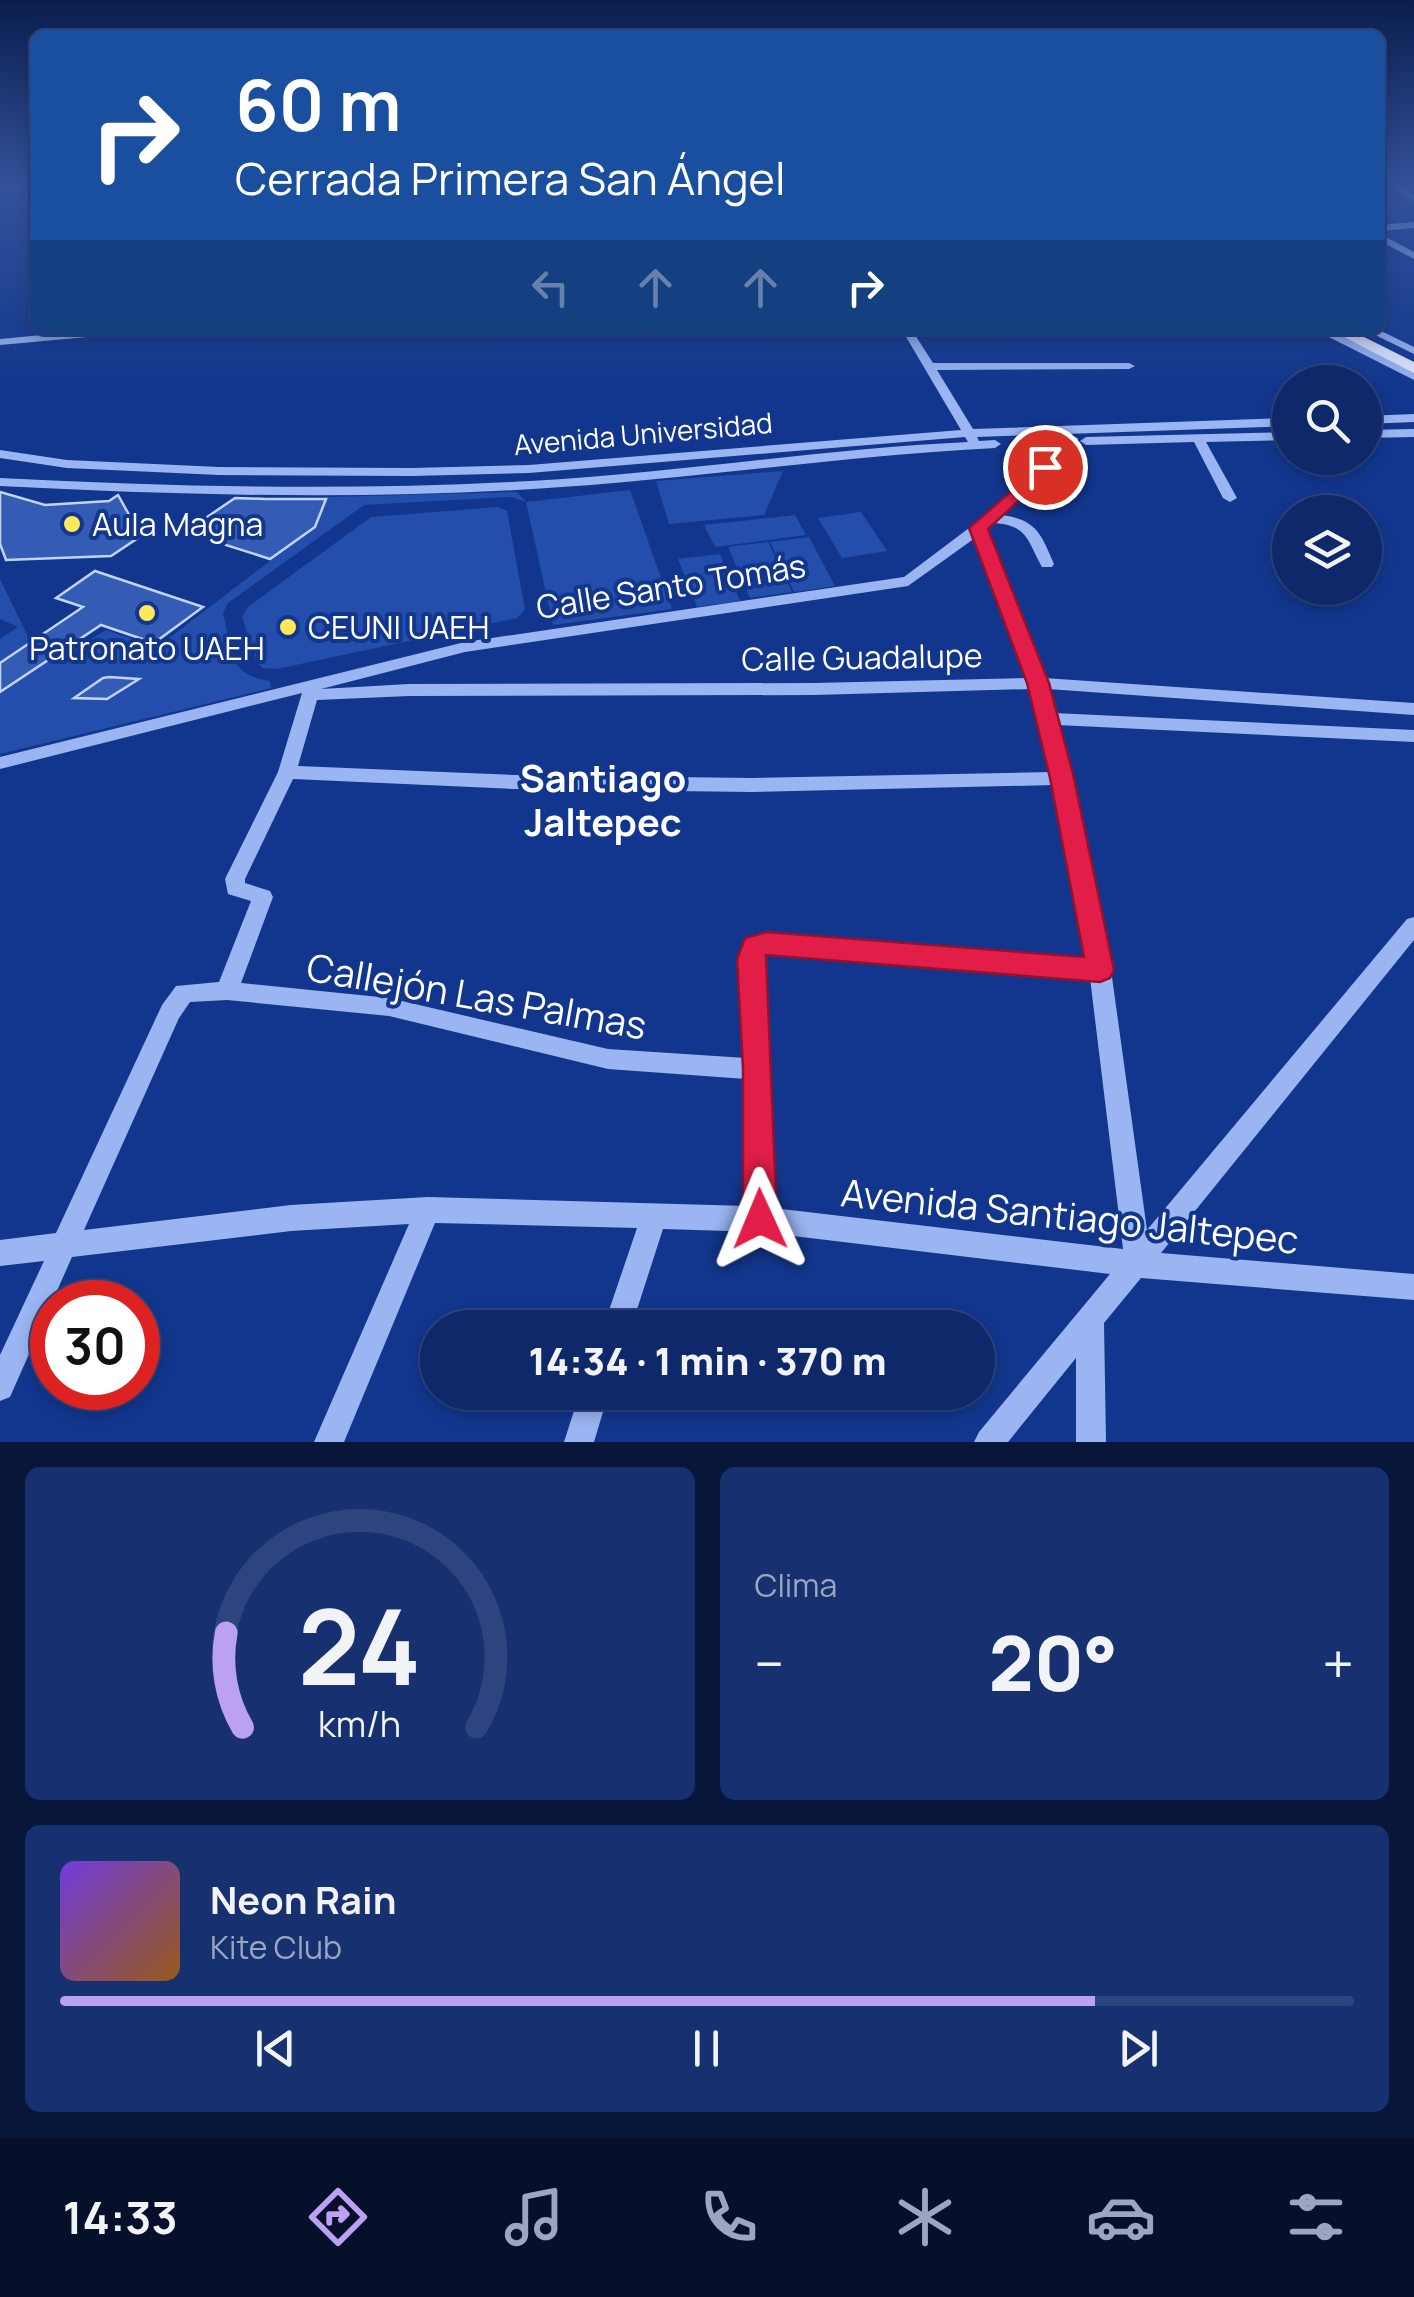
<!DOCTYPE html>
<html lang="es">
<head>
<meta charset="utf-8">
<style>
  :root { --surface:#0e286a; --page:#173070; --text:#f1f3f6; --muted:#9ba6c1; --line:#2e447e; --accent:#bca0f2 }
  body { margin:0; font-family:Manrope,sans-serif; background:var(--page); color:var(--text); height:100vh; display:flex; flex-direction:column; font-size:38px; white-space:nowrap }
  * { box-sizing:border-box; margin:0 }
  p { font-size:32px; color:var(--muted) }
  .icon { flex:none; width:55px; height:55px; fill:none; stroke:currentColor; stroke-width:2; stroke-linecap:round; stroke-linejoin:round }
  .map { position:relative; height:1442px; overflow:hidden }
  .side { display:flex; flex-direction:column; gap:25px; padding:25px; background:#08163a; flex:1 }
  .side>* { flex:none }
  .guide { position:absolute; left:30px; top:30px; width:1355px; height:305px; border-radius:15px; box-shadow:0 5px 15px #0003,0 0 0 2px var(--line); background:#1a4fa0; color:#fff; overflow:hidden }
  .tools { position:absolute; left:1272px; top:365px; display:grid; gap:20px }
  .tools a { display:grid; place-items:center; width:110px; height:110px; border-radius:50%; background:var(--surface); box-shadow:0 5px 15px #0003,0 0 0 2px var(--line); font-size:50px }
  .speed { position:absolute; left:30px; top:1280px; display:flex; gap:20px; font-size:50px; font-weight:700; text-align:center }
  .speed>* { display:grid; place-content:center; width:130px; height:130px; border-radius:50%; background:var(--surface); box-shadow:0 5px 15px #0003,0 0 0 2px var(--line); line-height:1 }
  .speed .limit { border:15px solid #d22; background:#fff; color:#111 }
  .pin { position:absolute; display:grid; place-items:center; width:85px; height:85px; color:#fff; margin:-42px; border:5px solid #fff; border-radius:50%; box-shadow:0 2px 10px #0007 }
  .me { position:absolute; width:110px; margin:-55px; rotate:359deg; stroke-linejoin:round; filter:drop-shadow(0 0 8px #0008) }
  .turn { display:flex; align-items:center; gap:35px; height:210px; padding:0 40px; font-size:45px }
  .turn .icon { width:130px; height:130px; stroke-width:2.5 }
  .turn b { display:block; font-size:70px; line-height:85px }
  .lanes { display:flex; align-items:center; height:95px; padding:0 40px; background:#0003; justify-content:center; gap:50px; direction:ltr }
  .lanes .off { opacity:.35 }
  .big { font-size:75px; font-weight:800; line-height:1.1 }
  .side .tile { flex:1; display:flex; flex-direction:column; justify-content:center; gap:15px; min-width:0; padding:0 35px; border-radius:15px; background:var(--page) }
  .side .dial { align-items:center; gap:0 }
  .dial svg { height:260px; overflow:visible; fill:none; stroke:var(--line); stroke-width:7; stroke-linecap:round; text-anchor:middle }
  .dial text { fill:var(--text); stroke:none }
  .song { display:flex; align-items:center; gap:30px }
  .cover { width:120px; height:120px; border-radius:15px; background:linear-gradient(135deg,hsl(260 70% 55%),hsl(30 70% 35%)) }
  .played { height:10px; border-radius:5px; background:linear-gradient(90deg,var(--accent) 80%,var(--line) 80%) }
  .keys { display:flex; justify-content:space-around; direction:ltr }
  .heat { display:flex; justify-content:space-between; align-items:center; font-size:55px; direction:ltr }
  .side .tiles { flex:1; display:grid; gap:25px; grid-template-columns:1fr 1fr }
  .tile:last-child { grid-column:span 2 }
  .trip { position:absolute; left:420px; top:1310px; width:575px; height:100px; border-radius:50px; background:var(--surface); box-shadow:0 5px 15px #0003,0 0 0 2px var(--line); font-weight:800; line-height:100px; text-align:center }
  .dock { display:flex; height:160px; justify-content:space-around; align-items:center; background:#06102a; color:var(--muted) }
  .dock .icon { width:70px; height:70px }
  .dock .on { color:var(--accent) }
  .dock b { font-size:45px; color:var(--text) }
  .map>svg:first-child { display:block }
  .green { fill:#234eac }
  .building { fill:#355cb4; stroke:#c1d4fd; stroke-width:2.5 }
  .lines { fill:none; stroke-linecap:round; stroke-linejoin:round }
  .minor { fill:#9ab5f1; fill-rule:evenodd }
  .major { fill:#e5ebff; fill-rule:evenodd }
  .route { fill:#e11d48; stroke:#92132f; stroke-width:2.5 }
  .poi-dot { fill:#ffe75b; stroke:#12368d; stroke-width:4 }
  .labels { text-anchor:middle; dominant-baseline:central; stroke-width:8; stroke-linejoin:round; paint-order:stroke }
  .far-street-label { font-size:28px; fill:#fff; stroke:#12368d }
  .poi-label { font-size:32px; fill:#fff; stroke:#12368d; text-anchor:start }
  .street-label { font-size:32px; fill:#fff; stroke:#12368d }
  .quarter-label { font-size:38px; font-weight:bold; fill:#fff; stroke:#12368d }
  .near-street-label { font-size:38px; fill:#fff; stroke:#12368d }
</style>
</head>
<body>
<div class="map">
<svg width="1414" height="1442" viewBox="0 0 1414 1442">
  <rect width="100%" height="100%" fill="#12368d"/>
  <g class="green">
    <polygon points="783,471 764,515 669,524 656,481"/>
    <path d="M630,490L672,609L553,625L526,502L512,497L364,505L228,603L223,613C232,648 228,676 270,681L271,688L0,754V692L81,638L88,641L106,630L157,647L315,527L327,497L517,492L526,502Z"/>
    <polygon points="498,507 507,511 525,610 517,618 277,669 262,668 257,662 242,617 248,607 371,517"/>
    <polygon points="861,512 887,551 842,558 818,518"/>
    <polygon points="795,515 806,535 715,547 704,525"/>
    <polygon points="809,537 835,586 794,592 770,542"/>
    <polygon points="768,542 792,592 750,598 728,547"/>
    <polygon points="720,554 740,601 697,607 678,559"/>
    <polygon points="0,579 30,641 0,662 0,639 18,627 0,619"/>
  </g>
  <g class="building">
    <polygon points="0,492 45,505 109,501 118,495 141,536 111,556 6,560 0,544"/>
    <polygon points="235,498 266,499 326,499 315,527 270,559 185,532"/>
    <polygon points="95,571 203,607 154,643 101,625 0,692 0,663 83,607 56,598"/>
    <polygon points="103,678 109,677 139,679 107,699 74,698"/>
  </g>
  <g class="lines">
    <g class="minor">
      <polygon points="1390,187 1401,187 1414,194 1414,201"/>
      <polygon points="1414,222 1414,228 1380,231 1380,225"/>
      <polygon points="1380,234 1414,252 1414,259 1380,241"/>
      <polygon points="95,330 136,330 131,333 0,345 0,339"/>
      <path d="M902,330H912L933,363H1129L1135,366L1129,369L937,370L973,429L1290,418V426L977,437L979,441L995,440L1001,444L995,448C840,456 687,480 533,489C355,500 177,495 0,486V478C177,487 353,491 530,481C676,473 821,449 968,442L965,437L529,473L412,476L219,475L67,468L0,458V450L67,460L219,467L412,468L529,465L961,430Z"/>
      <polygon points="1315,330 1329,330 1414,371 1414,380"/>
      <polygon points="1365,330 1379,330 1414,347 1414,354"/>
      <polygon points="1414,414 1414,422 1365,424 1365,416"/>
      <polygon points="1414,429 1414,437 1365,438 1365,430"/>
      <polygon points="1290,432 1290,440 1206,442 1237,498 1230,502 1223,498 1194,442 1086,445 1080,441 1086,437"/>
      <path d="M1073,437L1078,438V444L1002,515C1037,520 1041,534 1054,564L1052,567H1042C1027,540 1028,525 993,523L986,529L1044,678L1414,703V715L1048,689L1054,713L1414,730V742L1057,725L1071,778L1111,970L1147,1230L1407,919L1414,917V940L1161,1253L1414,1274V1300L1141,1278L1104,1323L1106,1442H1076V1358L1008,1442H974L979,1432L1110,1274L760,1232L663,1229L631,1328H603L637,1228L435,1223L344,1442H314L409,1224L291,1231L72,1257L10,1397L0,1401V1355L44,1261L0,1266V1240L56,1233L162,1005L176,986L219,982L251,901L228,894L225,879L278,772L302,693L0,769V757L465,642L904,577L985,516L1068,438ZM975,538L1028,678L814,683L409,684L321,689L465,652L908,586ZM1031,689L1051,772L752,778L513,775L298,766L317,700L409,696L814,695ZM293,779L513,789L752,792L1054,785L1087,960L767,934L747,940L740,959L746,1058L608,1049L389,998L241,983L273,897L270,891L245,883V879ZM764,952L1090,978L1123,1249L773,1208L770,1069L762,959ZM227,1000L389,1016L608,1069L746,1079L747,1206L428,1197L291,1205L84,1230L179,1018L190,1002Z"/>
      <polygon points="580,1392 609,1392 594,1442 564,1442"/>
    </g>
    <polygon class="major" points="1330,330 1350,330 1414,362 1414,373"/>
  </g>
  <linearGradient id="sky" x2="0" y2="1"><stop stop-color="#0a1e4e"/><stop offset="0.48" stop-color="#33529a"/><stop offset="1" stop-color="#33529a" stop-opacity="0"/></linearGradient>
  <rect width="1414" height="389" fill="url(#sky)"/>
  <polygon class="route" points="1045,462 1051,464 1051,471 988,529 1049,683 1074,778 1114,970 1110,978 1100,982 766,955 777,1219 772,1230 760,1235 748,1230 743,1219 743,1069 737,959 745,938 767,932 1084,957 1050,778 1027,683 969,528"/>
  <g class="poi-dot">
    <circle cx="72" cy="524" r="10"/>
    <circle cx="147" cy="613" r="10"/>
    <circle cx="288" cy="627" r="10"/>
  </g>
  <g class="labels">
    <g class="far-street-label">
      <text transform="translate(643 433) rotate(-5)">Avenida Universidad</text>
    </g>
    <g class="poi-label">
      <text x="92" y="524">Aula Magna</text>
      <text x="308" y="627">CEUNI UAEH</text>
      <text x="147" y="648" text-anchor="middle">Patronato UAEH</text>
    </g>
    <g class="street-label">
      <text transform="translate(671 586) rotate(-9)">Calle Santo Tomás</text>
      <text transform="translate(862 657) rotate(-1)">Calle Guadalupe</text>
    </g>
    <g class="quarter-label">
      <text x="603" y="777">Santiago<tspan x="603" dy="44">Jaltepec</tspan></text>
    </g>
    <g class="near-street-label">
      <text transform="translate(477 995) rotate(10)">Callejón Las Palmas</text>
      <text transform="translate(1070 1215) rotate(6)">Avenida Santiago Jaltepec</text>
    </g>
  </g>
</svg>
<div class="tools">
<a><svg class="icon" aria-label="search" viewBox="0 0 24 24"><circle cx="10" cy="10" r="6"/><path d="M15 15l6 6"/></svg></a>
<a><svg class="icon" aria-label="layers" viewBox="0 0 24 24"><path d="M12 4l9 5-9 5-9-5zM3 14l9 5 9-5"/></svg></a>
</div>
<div class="speed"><div class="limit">30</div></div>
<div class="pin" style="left:1045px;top:467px;background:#d93025"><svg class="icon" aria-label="arrive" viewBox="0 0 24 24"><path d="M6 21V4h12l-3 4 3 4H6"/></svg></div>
<svg class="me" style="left:760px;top:1219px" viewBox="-20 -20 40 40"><path d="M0-17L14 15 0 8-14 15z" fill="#e11d48" stroke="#fff" stroke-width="4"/></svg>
<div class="trip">14:34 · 1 min · 370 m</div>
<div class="guide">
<div class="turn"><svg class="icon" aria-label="right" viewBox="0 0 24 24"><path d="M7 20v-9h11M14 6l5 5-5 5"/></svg><div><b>60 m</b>Cerrada Primera San Ángel</div></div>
<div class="lanes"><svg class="icon off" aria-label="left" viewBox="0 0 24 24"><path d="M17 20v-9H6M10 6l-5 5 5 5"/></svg><svg class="icon off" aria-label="ahead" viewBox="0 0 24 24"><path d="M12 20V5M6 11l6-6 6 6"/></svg><svg class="icon off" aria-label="ahead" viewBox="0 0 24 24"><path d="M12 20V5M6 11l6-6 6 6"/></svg><svg class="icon" aria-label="right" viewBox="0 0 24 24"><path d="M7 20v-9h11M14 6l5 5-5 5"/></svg></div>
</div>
</div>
<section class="side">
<div class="tiles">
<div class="tile dial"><svg viewBox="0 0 100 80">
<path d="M14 69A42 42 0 1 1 86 69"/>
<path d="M14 69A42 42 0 0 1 9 40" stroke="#bca0f2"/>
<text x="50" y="56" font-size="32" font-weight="700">24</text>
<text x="50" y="72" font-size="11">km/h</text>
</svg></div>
<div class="tile"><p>Clima</p>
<div class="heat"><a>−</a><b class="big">20°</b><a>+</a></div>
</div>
<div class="tile">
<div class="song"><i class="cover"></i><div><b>Neon Rain</b><p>Kite Club</p></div></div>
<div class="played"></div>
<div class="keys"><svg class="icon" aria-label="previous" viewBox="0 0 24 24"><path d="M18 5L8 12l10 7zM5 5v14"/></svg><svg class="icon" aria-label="pause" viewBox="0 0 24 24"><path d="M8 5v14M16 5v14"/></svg><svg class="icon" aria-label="next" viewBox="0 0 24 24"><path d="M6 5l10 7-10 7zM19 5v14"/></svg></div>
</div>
</div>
</section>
<nav class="dock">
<b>14:33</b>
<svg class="icon on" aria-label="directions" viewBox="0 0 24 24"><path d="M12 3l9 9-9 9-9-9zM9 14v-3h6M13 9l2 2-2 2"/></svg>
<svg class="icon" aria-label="music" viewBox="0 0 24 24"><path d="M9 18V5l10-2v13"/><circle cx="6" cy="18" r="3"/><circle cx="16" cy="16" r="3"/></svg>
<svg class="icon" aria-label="phone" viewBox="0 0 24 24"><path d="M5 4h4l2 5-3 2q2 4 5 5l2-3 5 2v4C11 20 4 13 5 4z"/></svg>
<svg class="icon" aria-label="climate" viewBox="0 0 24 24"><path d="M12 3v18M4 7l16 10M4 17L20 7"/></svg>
<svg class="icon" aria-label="car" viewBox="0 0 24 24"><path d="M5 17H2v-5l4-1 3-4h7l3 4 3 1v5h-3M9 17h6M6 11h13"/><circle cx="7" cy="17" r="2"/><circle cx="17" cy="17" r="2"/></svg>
<svg class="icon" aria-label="filters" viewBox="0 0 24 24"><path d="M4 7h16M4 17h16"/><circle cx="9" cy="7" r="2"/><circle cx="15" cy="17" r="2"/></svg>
</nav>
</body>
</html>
